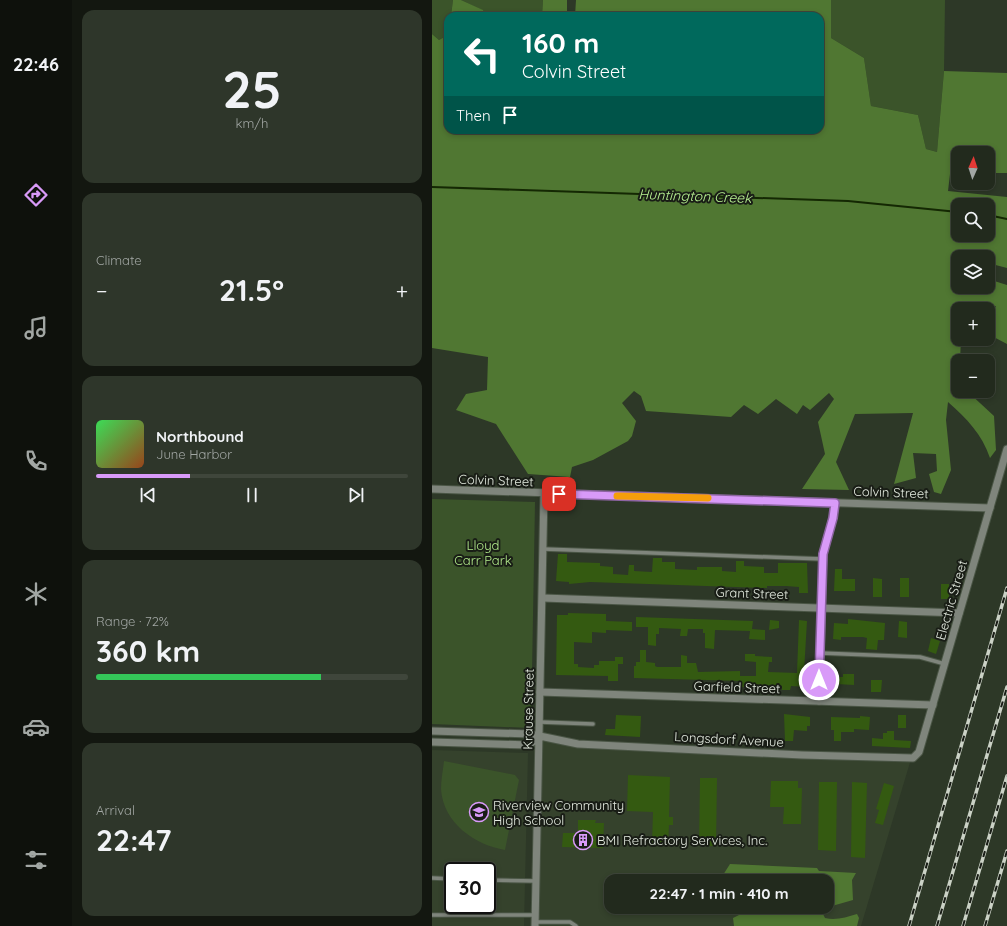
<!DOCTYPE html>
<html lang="en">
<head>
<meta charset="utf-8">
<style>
  :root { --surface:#222a1d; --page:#2e362a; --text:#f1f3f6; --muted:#a2a7a4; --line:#3f463b; --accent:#d89af8 }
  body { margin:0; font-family:Quicksand,sans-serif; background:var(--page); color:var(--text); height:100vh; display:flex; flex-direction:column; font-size:15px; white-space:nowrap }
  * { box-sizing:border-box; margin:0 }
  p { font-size:13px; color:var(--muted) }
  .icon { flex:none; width:22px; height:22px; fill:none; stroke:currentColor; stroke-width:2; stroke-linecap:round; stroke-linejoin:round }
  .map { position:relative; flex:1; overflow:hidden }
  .drawer { display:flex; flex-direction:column; gap:10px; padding:10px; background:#131710; width:360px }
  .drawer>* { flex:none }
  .top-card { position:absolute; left:12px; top:12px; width:380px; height:122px; border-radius:12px; box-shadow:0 2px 6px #0003,0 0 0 1px var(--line); background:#00695c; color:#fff; overflow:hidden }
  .needle { width:26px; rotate:3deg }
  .fabs { position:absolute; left:519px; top:146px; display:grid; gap:8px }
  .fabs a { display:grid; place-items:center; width:44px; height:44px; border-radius:8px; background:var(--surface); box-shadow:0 2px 6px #0003,0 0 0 1px var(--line); font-size:20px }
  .speed { position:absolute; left:12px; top:862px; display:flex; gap:8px; font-size:20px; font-weight:700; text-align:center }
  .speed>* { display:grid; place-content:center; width:52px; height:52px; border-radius:50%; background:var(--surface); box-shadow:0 2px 6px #0003,0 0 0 1px var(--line); line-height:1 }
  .speed .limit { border:2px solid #111; border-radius:6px; background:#fff; color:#111 }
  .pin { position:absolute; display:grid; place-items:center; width:34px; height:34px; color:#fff; margin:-17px; border-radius:8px; box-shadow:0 2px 6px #0006 }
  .me { position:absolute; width:44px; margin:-22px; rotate:0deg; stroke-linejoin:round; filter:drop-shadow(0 0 3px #0008) }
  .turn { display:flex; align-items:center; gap:14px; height:84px; padding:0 12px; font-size:18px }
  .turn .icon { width:52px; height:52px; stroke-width:2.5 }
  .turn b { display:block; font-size:28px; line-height:34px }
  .then { display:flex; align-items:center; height:38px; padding:0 12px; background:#0003; gap:8px; font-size:15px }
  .big { font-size:30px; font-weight:800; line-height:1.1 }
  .drawer .card { flex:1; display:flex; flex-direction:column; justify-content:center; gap:6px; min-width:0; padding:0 14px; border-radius:12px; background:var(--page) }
  .drawer .dial { align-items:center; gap:0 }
  .dial b { font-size:52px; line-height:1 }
  .song { display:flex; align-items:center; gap:12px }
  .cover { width:48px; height:48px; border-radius:6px; background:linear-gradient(135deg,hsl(130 70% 55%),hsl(20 70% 35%)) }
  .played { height:4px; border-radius:2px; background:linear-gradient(90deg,var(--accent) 30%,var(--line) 30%) }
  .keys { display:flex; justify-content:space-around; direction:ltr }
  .heat { display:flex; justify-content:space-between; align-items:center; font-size:22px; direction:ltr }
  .charge { height:6px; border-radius:3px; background:linear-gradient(90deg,#34c759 72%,var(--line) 0) }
  .trip { position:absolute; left:172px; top:874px; width:230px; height:40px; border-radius:12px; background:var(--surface); box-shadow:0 2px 6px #0003,0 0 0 1px var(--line); font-weight:800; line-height:40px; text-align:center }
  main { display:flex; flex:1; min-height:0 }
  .tab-bar { display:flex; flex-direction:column; width:72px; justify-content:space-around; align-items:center; background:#0e110c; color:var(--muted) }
  .tab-bar .icon { width:28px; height:28px }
  .tab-bar .current { color:var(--accent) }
  .tab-bar b { font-size:18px; color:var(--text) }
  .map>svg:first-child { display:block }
  .built { fill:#35422c; fill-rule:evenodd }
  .green { fill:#3b542a }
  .forest { fill:#507732; fill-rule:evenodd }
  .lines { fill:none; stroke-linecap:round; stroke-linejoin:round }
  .stream { stroke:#142803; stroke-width:2 }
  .building { fill:#345a11 }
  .lane-casing { stroke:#4a5545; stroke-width:5.5 }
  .street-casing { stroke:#4a5545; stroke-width:9 }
  .lane { stroke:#7f857c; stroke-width:3.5 }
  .street { stroke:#7f857c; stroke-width:7 }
  .rail-casing { stroke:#cbd2c6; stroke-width:3.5 }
  .rail { stroke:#191d16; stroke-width:2; stroke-dasharray:6; stroke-linecap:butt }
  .route-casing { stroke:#8c64a1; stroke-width:10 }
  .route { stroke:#d89af8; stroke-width:7 }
  .slow { stroke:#f59e0b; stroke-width:7 }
  .labels { text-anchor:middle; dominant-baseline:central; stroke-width:4; stroke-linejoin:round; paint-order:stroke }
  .street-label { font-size:13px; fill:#e4ebe0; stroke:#191d16 }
  .park-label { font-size:13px; fill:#b2eb8b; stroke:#191d16 }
  .poi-label { font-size:13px; fill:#e4ebe0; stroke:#191d16; text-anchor:start }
  .water-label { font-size:14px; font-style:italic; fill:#b9f393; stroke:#191d16 }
</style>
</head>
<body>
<main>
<nav class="tab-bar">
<b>22:46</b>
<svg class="icon current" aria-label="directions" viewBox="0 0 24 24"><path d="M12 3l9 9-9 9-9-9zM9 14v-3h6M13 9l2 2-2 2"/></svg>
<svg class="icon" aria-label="music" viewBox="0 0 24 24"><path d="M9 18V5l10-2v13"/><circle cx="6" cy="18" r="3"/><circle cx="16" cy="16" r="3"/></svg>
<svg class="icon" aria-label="phone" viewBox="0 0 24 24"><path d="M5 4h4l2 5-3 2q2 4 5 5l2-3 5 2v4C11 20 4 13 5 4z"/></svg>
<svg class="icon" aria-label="climate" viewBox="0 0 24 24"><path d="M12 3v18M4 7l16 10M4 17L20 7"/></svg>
<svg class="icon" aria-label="car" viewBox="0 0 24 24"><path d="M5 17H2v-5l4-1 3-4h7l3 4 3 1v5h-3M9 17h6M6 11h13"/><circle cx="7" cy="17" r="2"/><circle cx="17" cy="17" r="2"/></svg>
<svg class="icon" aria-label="filters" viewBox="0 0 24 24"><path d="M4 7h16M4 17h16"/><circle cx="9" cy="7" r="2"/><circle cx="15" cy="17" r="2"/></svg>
</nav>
<section class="drawer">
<div class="card dial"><b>25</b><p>km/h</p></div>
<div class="card"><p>Climate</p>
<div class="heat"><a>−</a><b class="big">21.5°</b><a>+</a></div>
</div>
<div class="card">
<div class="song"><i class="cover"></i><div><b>Northbound</b><p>June Harbor</p></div></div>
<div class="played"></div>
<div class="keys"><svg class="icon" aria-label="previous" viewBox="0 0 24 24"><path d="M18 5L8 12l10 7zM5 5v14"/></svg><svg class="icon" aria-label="pause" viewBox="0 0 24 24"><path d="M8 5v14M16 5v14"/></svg><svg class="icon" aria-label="next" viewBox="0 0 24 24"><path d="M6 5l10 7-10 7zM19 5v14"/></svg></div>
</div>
<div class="card"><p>Range · 72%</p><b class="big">360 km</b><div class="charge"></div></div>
<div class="card"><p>Arrival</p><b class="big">22:47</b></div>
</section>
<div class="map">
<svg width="575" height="926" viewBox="0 0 575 926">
  <rect width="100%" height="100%" fill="#2d3827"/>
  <g class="built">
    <path d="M108,738L146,744L479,759L429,926H103ZM179,881H395V907H179Z"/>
    <path d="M0,750L96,753L92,926H0ZM21,871H55V905H21Z"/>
  </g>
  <g class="green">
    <polygon points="0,0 21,0 19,16 16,16 16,35 7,40 0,34"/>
    <polygon points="29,0 111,0 110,16 52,16 50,10"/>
    <polygon points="399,0 513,0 512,71 505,152 494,149 486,115 439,106 432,58 399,38"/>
    <polygon points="0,499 103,502 99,728 0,724"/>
    <path d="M12,761L83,775L87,780L73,850C43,845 11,823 9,789C9,780 11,770 12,761Z"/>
  </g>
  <g class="forest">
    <polygon points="21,0 29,0 51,10 52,16 19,16"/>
    <polygon points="111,0 135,0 135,16 110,16"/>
    <path d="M144,0H399V38L432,58L439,106L486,115L494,149L505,152L512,71L575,73V173H556V153H526V173L518,174L516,191L575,197V268L556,263V257H526V287H556V279L575,285V344L556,334V320L564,306L543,305L541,309H526V339H529L528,361H526V391H535L562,416L564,450L558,458C550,434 535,419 516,402L514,420L519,470L509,494L502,492L497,474L505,471L504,454L481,453L484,478L462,484L481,413L423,414L404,462L417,490L370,489L393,454L386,422L402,399L397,393L378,410L371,405L365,414L344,399L326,414L312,405L299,417L214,411L209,396L202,391L190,403L204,421L200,436L196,441L161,460L140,467L138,477L96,474L64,424L24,410L34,394L55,390L56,357L0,348V34L7,40L16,35V130H388V16H143ZM526,205H556V235H526Z"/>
    <path d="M298,864L385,868L387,871L424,873L420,880L421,900L393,908L391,914L393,918C404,921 414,917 425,914L427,918L425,926H302L301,918L313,912L314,907H395V881H292L291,875Z"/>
  </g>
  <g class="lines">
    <g class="stream">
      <polyline points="0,187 416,201 526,212"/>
      <polyline points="556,215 575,219"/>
    </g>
  </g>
  <g class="building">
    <polygon points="126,554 135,554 135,562 168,563 168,566 181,567 181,574 196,575 197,565 202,565 202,571 220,572 221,558 230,558 230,562 243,562 243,569 265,570 265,567 290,567 290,571 304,572 304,561 312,561 312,566 332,567 332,573 346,573 346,563 375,563 376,593 367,593 367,587 354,586 335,586 335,588 158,582 137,584 137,582 124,581"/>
    <polygon points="403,569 410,569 410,579 423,579 423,591 402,591"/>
    <polygon points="441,578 450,579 450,597 441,597"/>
    <rect x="468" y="578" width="9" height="19"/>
    <rect x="509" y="584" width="8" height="15"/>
    <polygon points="136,613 174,614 174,621 200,622 200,631 174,630 174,633 160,632 160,643 142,642 142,664 146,664 146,667 162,668 162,665 167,665 167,661 183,661 183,657 191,657 191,664 186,664 186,681 176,681 176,676 124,675 125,615 136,615"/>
    <polygon points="204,617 321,621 320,629 333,630 333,640 317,639 318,631 283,630 282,649 273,648 273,633 271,633 271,629 256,629 255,636 248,636 249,629 227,628 227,634 224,634 224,646 216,645 216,627 204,627"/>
    <polygon points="416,619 453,623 452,640 446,640 445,650 434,649 435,638 431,637 409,637 409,640 401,639 402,623 416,624"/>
    <polygon points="338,620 347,621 347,628 337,630"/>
    <polygon points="367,620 375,621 372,672 376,672 375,687 359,686 358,690 350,690 350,686 319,685 318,687 310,687 310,681 202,678 202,666 204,666 204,662 208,662 208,650 214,650 214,662 223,663 223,666 225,667 249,667 249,655 255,656 255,663 264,663 266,672 308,671 308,676 324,676 324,662 313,661 313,654 323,654 323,656 340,657 340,662 337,662 336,672 365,673"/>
    <polygon points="467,621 475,622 475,638 466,637"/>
    <polygon points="499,638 508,641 504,654 496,651"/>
    <polygon points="411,674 422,674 422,685 404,684 404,677 411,677"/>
    <polygon points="439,680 450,680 449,692 439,692"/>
    <polygon points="352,714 378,717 378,726 375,726 375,731 362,730 361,741 353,741"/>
    <polygon points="184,715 209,716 208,737 173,735 174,729 183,729"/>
    <rect x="466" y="715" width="8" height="13"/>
    <polygon points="428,716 438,717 437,730 422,729 422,732 409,732 409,741 402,741 402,730 399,730 399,717 428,718"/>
    <polygon points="455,731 462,731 462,740 479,741 478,748 440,746 440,738 451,739 451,733 455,733"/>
    <polygon points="196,775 238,777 237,817 241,817 241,825 237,825 236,845 220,844 221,812 195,811"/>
    <polygon points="268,778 285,778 284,846 267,846"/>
    <polygon points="339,781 366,781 366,788 370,788 369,824 351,824 352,807 338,807"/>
    <polygon points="387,782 405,782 404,851 386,850"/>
    <polygon points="420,782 435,783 433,858 419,857"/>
    <polygon points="452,783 462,786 451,825 443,823 447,810 444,809"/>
    <polygon points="146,820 164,820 163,823 172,823 171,848 130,847 131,833 146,833"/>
  </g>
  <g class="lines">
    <g class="lane-casing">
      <g id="lane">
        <polyline points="111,549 391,559"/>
        <polyline points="388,653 488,657 513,664"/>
        <polyline points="108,722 161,724"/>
        <polyline points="0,878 21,879"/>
        <polyline points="55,880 104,881"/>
        <polyline points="0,915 103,915"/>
        <polyline points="103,922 138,922 144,926"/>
      </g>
    </g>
    <g class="street-casing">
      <g id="street">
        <polyline points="0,489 558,508"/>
        <polyline points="111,598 527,613"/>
        <polyline points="108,692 501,705"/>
        <polyline points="387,701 391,554 401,518 403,503"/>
        <polyline points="0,731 98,734 146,744 370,755 481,758 487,752 575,449"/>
        <polyline points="0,742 96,745 108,738"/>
        <polyline points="103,926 112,493"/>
      </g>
    </g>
    <use href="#lane" class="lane"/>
    <use href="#street" class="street"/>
    <g class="rail-casing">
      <g id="rail">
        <polyline points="477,926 575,588"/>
        <polyline points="505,926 575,687"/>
        <polyline points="531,926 575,776"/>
        <polyline points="553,926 575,851"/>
      </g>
    </g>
    <use href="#rail" class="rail"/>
  </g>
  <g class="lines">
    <g class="route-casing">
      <polyline id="route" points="127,494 403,503 401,518 391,554 387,680"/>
    </g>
    <use href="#route" class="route"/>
    <polyline class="slow" points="185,496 276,498"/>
  </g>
  <defs>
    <g id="school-ring" transform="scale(1)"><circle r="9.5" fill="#191d16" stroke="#d89af8" stroke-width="1.5"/><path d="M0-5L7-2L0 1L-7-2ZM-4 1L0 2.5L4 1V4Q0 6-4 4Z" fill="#d89af8"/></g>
    <g id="building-ring" transform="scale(1)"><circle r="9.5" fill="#191d16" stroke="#d89af8" stroke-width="1.5"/><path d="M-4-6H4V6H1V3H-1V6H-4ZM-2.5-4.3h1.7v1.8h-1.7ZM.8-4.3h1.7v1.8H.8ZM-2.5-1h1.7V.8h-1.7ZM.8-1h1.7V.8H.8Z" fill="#d89af8"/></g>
  </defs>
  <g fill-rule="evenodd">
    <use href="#school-ring" x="47" y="812"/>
    <use href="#building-ring" x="151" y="840"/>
  </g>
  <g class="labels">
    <g class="street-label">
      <text transform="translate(64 480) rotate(2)">Colvin Street</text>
      <text transform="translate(459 492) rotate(2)">Colvin Street</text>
      <text transform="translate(320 593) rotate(2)">Grant Street</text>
      <text transform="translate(519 600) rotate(-74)">Electric Street</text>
      <text transform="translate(305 687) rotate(2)">Garfield Street</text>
      <text transform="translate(96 709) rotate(-89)">Krause Street</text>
      <text transform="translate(297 739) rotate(3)">Longsdorf Avenue</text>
    </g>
    <g class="park-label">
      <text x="51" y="545">Lloyd<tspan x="51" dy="15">Carr Park</tspan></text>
    </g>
    <g class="poi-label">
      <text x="61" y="805">Riverview Community<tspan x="61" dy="15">High School</tspan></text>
      <text x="165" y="840">BMI Refractory Services, Inc.</text>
    </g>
    <g class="water-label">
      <text transform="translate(263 196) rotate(2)">Huntington Creek</text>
    </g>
  </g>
</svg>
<div class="fabs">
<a><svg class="needle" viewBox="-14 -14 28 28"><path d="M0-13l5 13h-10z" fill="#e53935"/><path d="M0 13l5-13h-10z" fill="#a2a7a4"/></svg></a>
<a><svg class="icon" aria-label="search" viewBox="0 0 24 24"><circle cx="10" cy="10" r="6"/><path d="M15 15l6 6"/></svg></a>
<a><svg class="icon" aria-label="layers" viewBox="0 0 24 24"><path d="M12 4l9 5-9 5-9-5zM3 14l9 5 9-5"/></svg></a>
<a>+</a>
<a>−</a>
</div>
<div class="speed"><div class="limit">30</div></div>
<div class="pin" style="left:127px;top:494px;background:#d93025"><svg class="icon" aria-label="arrive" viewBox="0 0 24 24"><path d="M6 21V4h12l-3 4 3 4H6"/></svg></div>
<svg class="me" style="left:387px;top:680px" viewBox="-20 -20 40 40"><circle r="17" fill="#d89af8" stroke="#fff" stroke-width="3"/><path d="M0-11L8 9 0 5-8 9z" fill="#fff"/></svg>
<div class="trip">22:47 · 1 min · 410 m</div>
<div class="top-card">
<div class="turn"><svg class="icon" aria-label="left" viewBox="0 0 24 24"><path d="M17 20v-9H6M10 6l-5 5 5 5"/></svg><div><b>160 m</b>Colvin Street</div></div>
<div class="then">Then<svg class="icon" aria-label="arrive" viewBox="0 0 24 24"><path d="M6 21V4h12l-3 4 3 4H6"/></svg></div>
</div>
</div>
</main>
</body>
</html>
